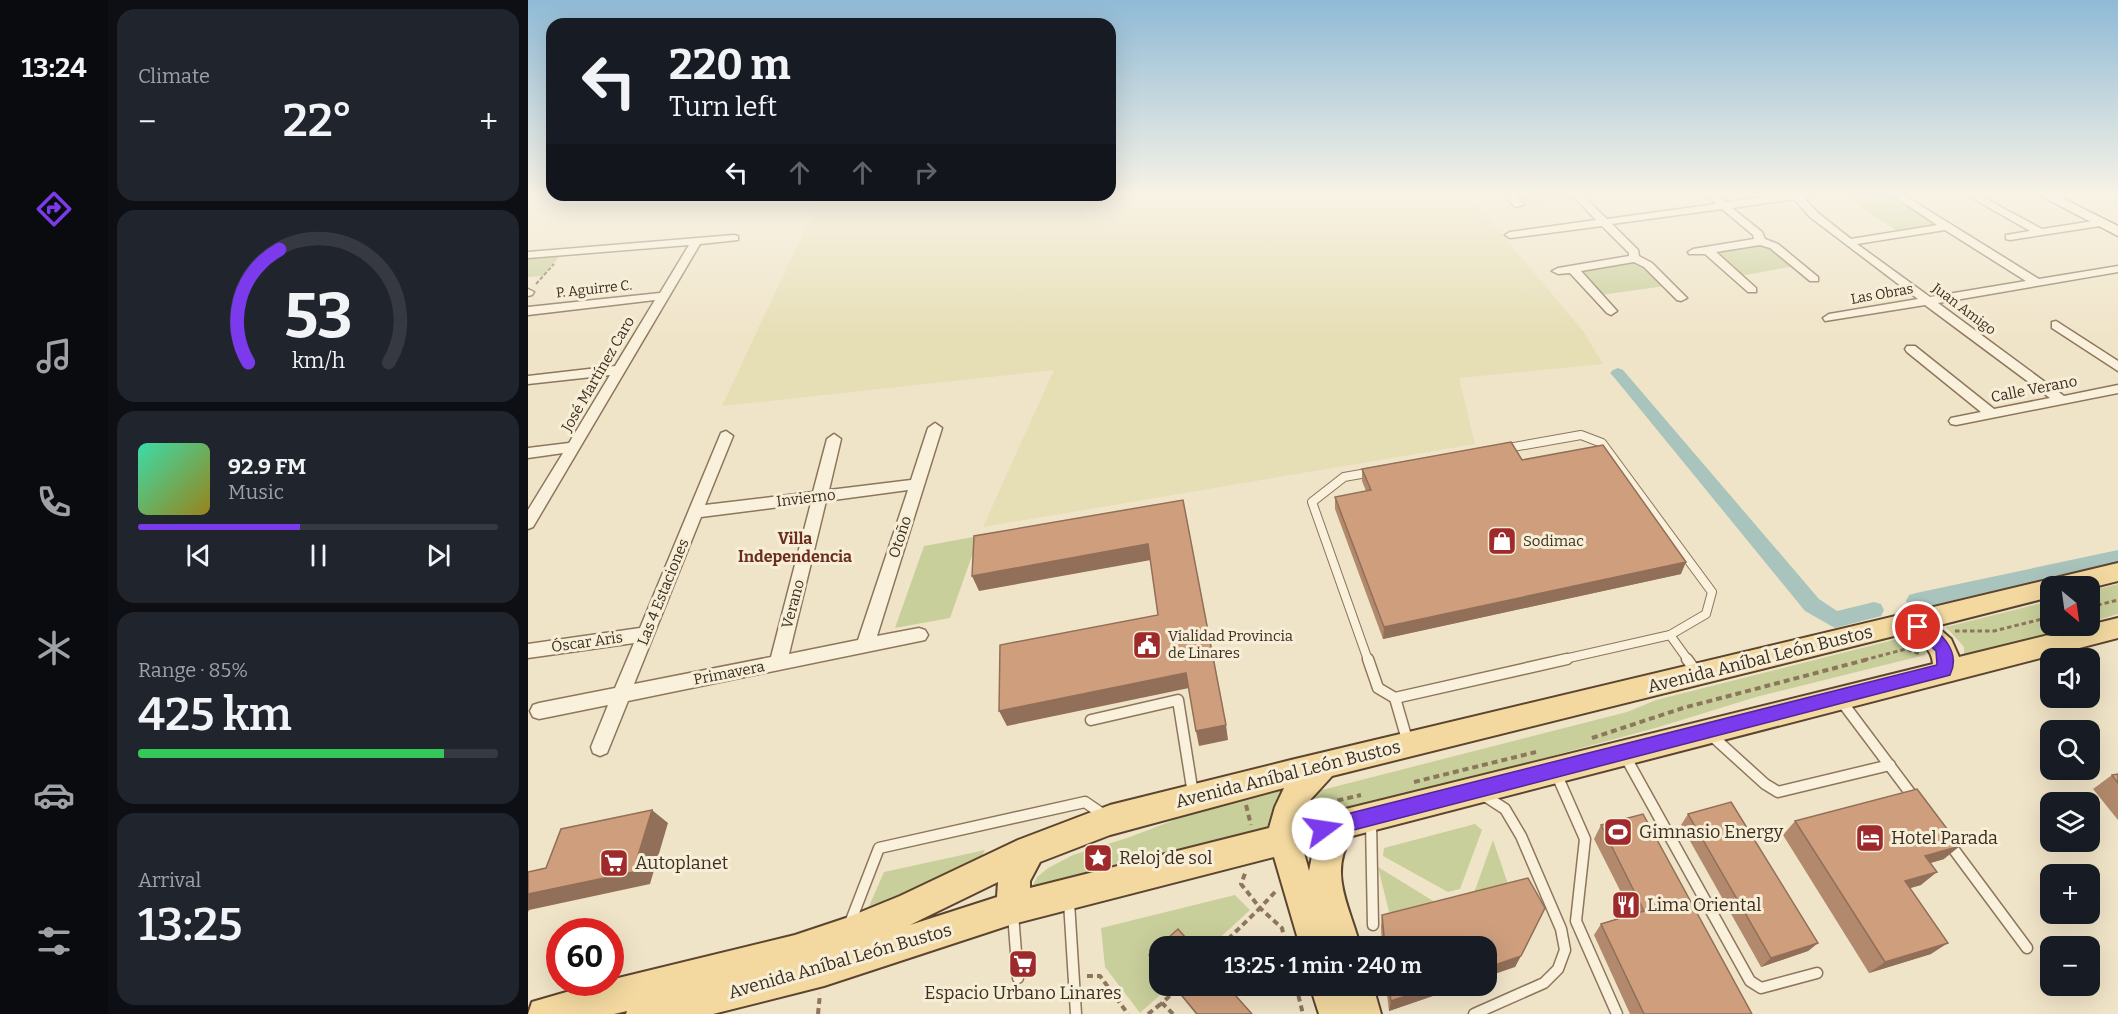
<!DOCTYPE html>
<html lang="en">
<head>
<meta charset="utf-8">
<style>
  :root { --surface:#171b24; --page:#20242c; --text:#f1f3f6; --muted:#9ea1a6; --line:#363941; --accent:#7c3aed }
  body { margin:0; font-family:Bitter,serif; background:var(--page); color:var(--text); height:100vh; display:flex; flex-direction:column; font-size:22px; white-space:nowrap }
  * { box-sizing:border-box; margin:0 }
  p { font-size:20px; color:var(--muted) }
  .icon { flex:none; width:33px; height:33px; fill:none; stroke:currentColor; stroke-width:2; stroke-linecap:round; stroke-linejoin:round }
  .map { position:relative; flex:1; overflow:hidden }
  .panel { display:flex; flex-direction:column; gap:9px; padding:9px; background:#0d0f14; width:420px }
  .panel>* { flex:none }
  .hud { position:absolute; left:18px; top:18px; width:570px; height:183px; border-radius:18px; box-shadow:0 6px 24px #0002; background:#171b24; color:var(--text); overflow:hidden }
  .needle { width:39px; rotate:151deg }
  .fabs { position:absolute; left:1512px; top:576px; display:grid; gap:12px }
  .fabs a { display:grid; place-items:center; width:60px; height:60px; border-radius:12px; background:var(--surface); box-shadow:0 6px 24px #0002; font-size:30px }
  .speed { position:absolute; left:18px; top:918px; display:flex; gap:12px; font-size:30px; font-weight:700; text-align:center }
  .speed>* { display:grid; place-content:center; width:78px; height:78px; border-radius:50%; background:var(--surface); box-shadow:0 6px 24px #0002; line-height:1 }
  .speed .limit { border:9px solid #d22; background:#fff; color:#111 }
  .pin { position:absolute; display:grid; place-items:center; width:51px; height:51px; color:#fff; margin:-26px; border:3px solid #fff; border-radius:50%; box-shadow:0 2px 6px #0007 }
  .me { position:absolute; width:66px; margin:-33px; rotate:76deg; stroke-linejoin:round; filter:drop-shadow(0 0 4px #0008) }
  .turn { display:flex; align-items:center; gap:21px; height:126px; padding:0 24px; font-size:27px }
  .turn .icon { width:78px; height:78px; stroke-width:2.5 }
  .turn b { display:block; font-size:42px; line-height:51px }
  .lanes { display:flex; align-items:center; height:57px; padding:0 24px; background:#0003; justify-content:center; gap:30px; direction:ltr }
  .lanes .off { opacity:.35 }
  .big { font-size:45px; font-weight:600; line-height:1.1 }
  .panel .card { flex:1; display:flex; flex-direction:column; justify-content:center; gap:9px; min-width:0; padding:0 21px; border-radius:18px; background:var(--page) }
  .panel .dial { align-items:center; gap:0 }
  .dial svg { height:156px; overflow:visible; fill:none; stroke:var(--line); stroke-width:7; stroke-linecap:round; text-anchor:middle }
  .dial text { fill:var(--text); stroke:none }
  .song { display:flex; align-items:center; gap:18px }
  .cover { width:72px; height:72px; border-radius:9px; background:linear-gradient(135deg,hsl(160 70% 55%),hsl(50 70% 35%)) }
  .played { height:6px; border-radius:3px; background:linear-gradient(90deg,var(--accent) 45%,var(--line) 45%) }
  .keys { display:flex; justify-content:space-around; direction:ltr }
  .heat { display:flex; justify-content:space-between; align-items:center; font-size:33px; direction:ltr }
  .charge { height:9px; border-radius:4px; background:linear-gradient(90deg,#34c759 85%,var(--line) 0) }
  .trip { position:absolute; left:621px; top:936px; width:348px; height:60px; border-radius:18px; background:var(--surface); box-shadow:0 6px 24px #0002; font-weight:600; line-height:60px; text-align:center }
  main { display:flex; flex:1; min-height:0 }
  .menu { display:flex; flex-direction:column; width:108px; justify-content:space-around; align-items:center; background:#090b0e; color:var(--muted) }
  .menu .icon { width:42px; height:42px }
  .menu .selected { color:var(--accent) }
  .menu b { font-size:27px; color:var(--text) }
  .map>svg:first-child { display:block }
  .farmland { fill:#e6deb5 }
  .green { fill:#c9cf9b }
  .lines { fill:none; stroke-linecap:round; stroke-linejoin:round }
  .canal { fill:#a9c4bc; fill-rule:evenodd }
  .lane-far1-casing { stroke:#8d765c; stroke-width:10 }
  .lane-casing { stroke:#8d765c; stroke-width:13 }
  .street-casing { stroke:#8d765c; stroke-width:3 }
  .secondary-casing { stroke:#6f573f; stroke-width:3 }
  .primary-casing { stroke:#5b4430; stroke-width:4 }
  .path-far2 { stroke:#8d765c; stroke-width:2; stroke-dasharray:4 2; stroke-linecap:butt }
  .path-far1 { stroke:#8d765c; stroke-width:3; stroke-dasharray:4.5 3; stroke-linecap:butt }
  .path { stroke:#8d765c; stroke-width:4; stroke-dasharray:6 4; stroke-linecap:butt }
  .lane-far1 { stroke:#faf1dc; stroke-width:8 }
  .lane { stroke:#faf1dc; stroke-width:10 }
  .street { fill:#faf1dc; fill-rule:evenodd }
  .secondary { fill:#faf1dc; fill-rule:evenodd }
  .primary { fill:#f3d9a0; fill-rule:evenodd }
  .wall { fill:#b2896c }
  .shaded-wall { fill:#916f58 }
  .building { fill:#cf9f7d; stroke:#916f58; stroke-width:1.5 }
  .route { fill:#7c3aed; stroke:#51269a; stroke-width:1.5 }
  .labels { text-anchor:middle; dominant-baseline:central; stroke-width:6; stroke-linejoin:round; paint-order:stroke }
  .far-street-label { font-size:14px; fill:#3d2e20; stroke:#f7eed8 }
  .street-label { font-size:15px; fill:#3d2e20; stroke:#f7eed8 }
  .poi-label { font-size:15px; fill:#3d2e20; stroke:#f7eed8; text-anchor:start }
  .neighbourhood-label { font-size:16px; font-weight:bold; fill:#6b2e1e; stroke:#f7eed8 }
  .near-street-label { font-size:18px; fill:#3d2e20; stroke:#f7eed8 }
  .near-poi-label { font-size:18px; fill:#3d2e20; stroke:#f7eed8; text-anchor:start }
</style>
</head>
<body>
<main>
<nav class="menu">
<b>13:24</b>
<svg class="icon selected" aria-label="directions" viewBox="0 0 24 24"><path d="M12 3l9 9-9 9-9-9zM9 14v-3h6M13 9l2 2-2 2"/></svg>
<svg class="icon" aria-label="music" viewBox="0 0 24 24"><path d="M9 18V5l10-2v13"/><circle cx="6" cy="18" r="3"/><circle cx="16" cy="16" r="3"/></svg>
<svg class="icon" aria-label="phone" viewBox="0 0 24 24"><path d="M5 4h4l2 5-3 2q2 4 5 5l2-3 5 2v4C11 20 4 13 5 4z"/></svg>
<svg class="icon" aria-label="climate" viewBox="0 0 24 24"><path d="M12 3v18M4 7l16 10M4 17L20 7"/></svg>
<svg class="icon" aria-label="car" viewBox="0 0 24 24"><path d="M5 17H2v-5l4-1 3-4h7l3 4 3 1v5h-3M9 17h6M6 11h13"/><circle cx="7" cy="17" r="2"/><circle cx="17" cy="17" r="2"/></svg>
<svg class="icon" aria-label="filters" viewBox="0 0 24 24"><path d="M4 7h16M4 17h16"/><circle cx="9" cy="7" r="2"/><circle cx="15" cy="17" r="2"/></svg>
</nav>
<section class="panel">
<div class="card"><p>Climate</p>
<div class="heat"><a>−</a><b class="big">22°</b><a>+</a></div>
</div>
<div class="card dial"><svg viewBox="0 0 100 80">
<path d="M14 69A42 42 0 1 1 86 69"/>
<path d="M14 69A42 42 0 0 1 30 11" stroke="#7c3aed"/>
<text x="50" y="56" font-size="32" font-weight="700">53</text>
<text x="50" y="72" font-size="11">km/h</text>
</svg></div>
<div class="card">
<div class="song"><i class="cover"></i><div><b>92.9 FM</b><p>Music</p></div></div>
<div class="played"></div>
<div class="keys"><svg class="icon" aria-label="previous" viewBox="0 0 24 24"><path d="M18 5L8 12l10 7zM5 5v14"/></svg><svg class="icon" aria-label="pause" viewBox="0 0 24 24"><path d="M8 5v14M16 5v14"/></svg><svg class="icon" aria-label="next" viewBox="0 0 24 24"><path d="M6 5l10 7-10 7zM19 5v14"/></svg></div>
</div>
<div class="card"><p>Range · 85%</p><b class="big">425 km</b><div class="charge"></div></div>
<div class="card"><p>Arrival</p><b class="big">13:25</b></div>
</section>
<div class="map">
<svg width="1590" height="1014" viewBox="0 0 1590 1014">
  <rect width="100%" height="100%" fill="#f0e4c8"/>
  <polygon class="farmland" points="940,194 1055,331 1075,364 931,378 947,444 455,527 526,370 194,406 293,195"/>
  <g class="green">
    <polygon points="983,194 1045,194 1050,198 994,206"/>
    <polygon points="1341,194 1363,194 1410,224 1369,231 1318,197"/>
    <polygon points="1236,245 1245,249 1267,266 1212,276 1187,252"/>
    <polygon points="31,257 15,276 0,277 0,259"/>
    <path d="M1099,263C1117,263 1126,274 1137,286L1073,295L1050,271Z"/>
    <polygon points="451,536 422,618 367,628 396,546"/>
    <polygon points="1590,584 1590,614 1562,622 1562,591"/>
    <polygon points="1522,601 1522,626 1547,626 1436,655 1436,647 1418,627"/>
    <polygon points="1381,636 1395,637 1401,645 1397,655 1228,697 1131,727 772,824 786,792 1099,712 1128,700"/>
    <polygon points="762,789 745,828 503,889 509,877 520,868 545,855 602,837 714,794"/>
    <polygon points="947,824 954,830 932,889 920,892 855,856 856,848"/>
    <polygon points="965,840 983,893 942,904"/>
    <polygon points="457,850 450,864 339,911 356,872"/>
    <polygon points="850,867 920,910 864,924"/>
    <polygon points="707,895 722,910 683,946 632,946 632,986 642,986 612,1013 577,967 573,928"/>
  </g>
  <g class="lines">
    <g class="canal">
      <polygon points="1090,368 1095,370 1291,599 1309,611 1346,602 1353,604 1356,610 1353,616 1307,628 1277,611 1085,376 1082,373 1085,370"/>
      <polygon points="1590,550 1590,564 1388,609 1381,607 1378,601 1381,595 1388,593"/>
    </g>
    <g class="lane-far1-casing">
      <g id="lane-far1">
        <polyline points="1142,635 1160,660"/>
        <polyline points="840,660 784,502 816,477 1053,435 1074,443 1184,592 1178,614 1142,635 1032,660"/>
      </g>
    </g>
    <g class="lane-casing">
      <g id="lane">
        <polyline points="840,659 850,688 867,698 1039,659"/>
        <polyline points="1159,659 1169,673"/>
        <polyline points="867,698 880,743"/>
        <polyline points="1314,702 1386,798"/>
        <polyline points="563,720 650,700 665,794"/>
        <polyline points="1183,735 1237,784 1250,792 1362,765"/>
        <polyline points="1097,756 1222,981 1233,988 1289,973"/>
        <polyline points="1028,773 1057,839 1048,921 1089,1014"/>
        <polyline points="843,822 845,925"/>
        <polyline points="1421,843 1499,948"/>
        <polyline points="541,902 548,1014"/>
        <polyline points="485,914 490,978"/>
        <polyline points="322,923 351,848 557,802 576,815"/>
        <polyline points="946,1014 1016,983 1030,969 1037,950 1033,929 993,836 977,809 957,796"/>
      </g>
    </g>
    <g class="street-casing">
      <g id="street">
        <polygon points="976,194 986,194 996,205 987,207"/>
        <path d="M1043,194H1053L1079,219L1188,204L1177,194H1188L1198,202L1262,194H1287L1285,196L1276,198L1290,213L1323,239L1409,225L1363,194H1374L1511,279L1590,266V272L1410,303L1536,396L1590,385V393L1428,425L1423,424L1421,421L1423,418L1453,412L1379,352L1377,349L1379,346H1387L1466,409L1522,398L1397,305L1297,321L1295,318L1301,314L1390,299L1282,217L1266,199L1204,208L1234,232L1237,239L1250,244L1290,277V281H1282L1242,248L1232,245L1188,252L1228,288V292H1220L1177,254H1161L1160,252L1165,249L1226,239L1225,235L1194,209L1084,224L1110,250L1111,256L1124,263L1159,298L1153,301L1149,300L1116,267L1106,262L1053,271L1089,311L1083,315L1079,313L1042,273L1030,274L1024,271L1030,268L1101,256V253L1074,226L982,238L977,235L982,232L1068,220ZM1417,230L1498,281L1402,297L1329,244Z"/>
        <polygon points="1437,194 1449,194 1514,229 1572,220 1577,223 1572,226 1482,240 1478,239 1478,235 1502,231"/>
        <polygon points="206,235 210,236 210,240 172,244 5,527 0,529 0,510 35,453 0,458 0,448 41,443 82,375 0,384 0,376 87,366 127,300 0,315 0,307 132,293 161,245 0,258 0,252"/>
        <polygon points="0,289 6,292 4,295 0,296"/>
        <polygon points="1528,321 1590,361 1590,371 1524,328 1524,322"/>
        <path d="M407,423L414,428L349,636L391,628L397,630L400,635L397,640L100,701L79,753L72,756L65,753L63,747L80,705L11,719L5,717L2,711L5,705L11,703L87,688L106,643L0,658V644L112,628L193,433L198,431L205,436L177,505L285,492L299,439L306,434L313,439L301,490L383,480L400,428ZM380,490L330,640L261,654L298,501ZM283,503L243,657L106,684L173,517Z"/>
      </g>
    </g>
    <g class="secondary-casing">
      <polygon id="secondary" points="1509,194 1526,194 1590,226 1590,236"/>
    </g>
    <g class="primary-casing">
      <g id="primary">
        <path d="M1590,563V581L1562,588L1522,586V597L1408,626L1423,639L1431,657L1590,618V638L824,836C799,873 823,909 832,946H772L746,857L485,924L296,986L185,1014H98L99,1011L86,1014H0L4,1002L73,982H82V980L267,935L318,918L372,896L490,840L582,805L763,760ZM1378,633C1391,640 1404,648 1405,664L773,820L783,799L804,776ZM756,788L747,807L741,828L502,888V881L512,862L582,835ZM786,846L781,871L775,849ZM470,882L469,897L382,925L394,919Z"/>
        <polygon points="782,986 845,986 853,1014 791,1014"/>
      </g>
    </g>
    <polyline class="path-far2" points="8,284 26,264"/>
    <g class="path-far1">
      <polyline points="1562,607 1590,600"/>
      <polyline points="1427,631 1466,631 1522,617"/>
      <polyline points="1336,660 1378,649 1392,654"/>
    </g>
    <g class="path">
      <polyline points="1064,738 1155,708 1341,659"/>
      <polyline points="886,782 1008,752"/>
      <polyline points="718,805 723,825"/>
      <polyline points="790,805 833,795"/>
      <polyline points="747,892 732,908 754,928 758,946"/>
      <polyline points="693,946 732,908 713,884 718,871"/>
      <polyline points="559,976 572,976 600,1014"/>
      <polyline points="768,986 775,1014"/>
      <polyline points="290,1014 292,994"/>
      <polyline points="620,1014 634,1003"/>
      <polyline points="645,1014 634,1003 648,990"/>
    </g>
    <use href="#lane-far1" class="lane-far1"/>
    <use href="#lane" class="lane"/>
    <use href="#street" class="street"/>
    <use href="#secondary" class="secondary"/>
    <use href="#primary" class="primary"/>
  </g>
  <g class="wall">
    <polygon points="994,460 1153,574 855,639 807,509 807,497 838,491 834,481 834,469"/>
    <polygon points="1590,774 1590,820 1565,789 1584,775"/>
    <polygon points="1160,814 1290,943 1280,951 1233,967 1153,825"/>
    <polygon points="1267,821 1416,859 1402,863 1393,885 1382,888 1403,954 1341,973 1255,835"/>
    <polygon points="1073,825 1224,1014 1102,1014 1066,935 1073,924 1104,914 1066,839"/>
    <polygon points="1017,908 987,967 958,946 854,946 853,927 854,915"/>
    <polygon points="645,986 699,986 724,1014 668,1014"/>
    <polygon points="858,986 934,986 861,1011"/>
  </g>
  <g class="shaded-wall">
    <polygon points="620,544 623,560 451,591 444,576"/>
    <polygon points="1158,562 1153,574 855,639 856,627"/>
    <polygon points="658,673 661,688 479,726 471,711"/>
    <polygon points="698,725 700,740 671,746 668,731"/>
    <polygon points="124,810 140,823 122,884 1,910 0,912 0,894"/>
    <polygon points="1432,846 1416,859 1382,869 1397,856"/>
    <polygon points="1409,872 1393,885 1362,894 1377,881"/>
    <polygon points="1290,943 1280,951 1233,967 1243,958"/>
    <polygon points="1420,943 1403,954 1341,973 1357,962"/>
    <polygon points="993,956 987,967 958,977 958,968"/>
    <polygon points="907,986 934,986 861,1011 863,1001"/>
  </g>
  <g class="building">
    <polygon points="983,442 994,460 1075,445 1158,562 856,627 807,497 843,490 834,469"/>
    <polygon points="655,500 698,725 668,731 658,673 471,711 472,645 630,615 620,544 444,576 446,536"/>
    <polygon points="1590,774 1590,783 1584,775"/>
    <polygon points="1389,789 1432,846 1397,856 1409,872 1377,881 1420,943 1357,962 1267,821"/>
    <polygon points="1203,802 1290,943 1243,958 1160,814"/>
    <polygon points="124,810 105,872 0,894 0,872 18,868 33,829"/>
    <polygon points="1115,814 1224,1014 1116,1014 1073,924 1116,911 1073,825"/>
    <polygon points="1000,878 1017,908 993,956 958,968 958,946 857,946 854,915"/>
    <polygon points="650,929 665,946 632,946 632,968 621,955"/>
    <polygon points="646,986 699,986 724,1014 669,1014"/>
    <polygon points="861,986 907,986 863,1001"/>
  </g>
  <linearGradient id="sky" x2="0" y2="1"><stop stop-color="#8fbad6"/><stop offset="0.58" stop-color="#f8f3e6"/><stop offset="1" stop-color="#f8f3e6" stop-opacity="0"/></linearGradient>
  <rect width="1590" height="336" fill="url(#sky)"/>
  <path class="route" d="M1390,621C1411,628 1434,651 1422,675L795,838L789,835L786,829L789,823L795,820L1409,665L1408,651L1382,627L1384,622Z"/>
  <defs>
    <g id="shop-square" transform="scale(1.5)"><rect x="-9" y="-9" width="18" height="18" rx="4" fill="#9e2a2b" stroke="#f7eed8"/><path d="M-5-2.5h2.3a2.7 3.5 0 0 1 5.4 0H5L5.5 6h-11ZM-1.5-2.5h3a1.5 2.3 0 0 0-3 0Z" fill="#fff"/></g>
    <g id="civic-square" transform="scale(1.5)"><rect x="-9" y="-9" width="18" height="18" rx="4" fill="#9e2a2b" stroke="#f7eed8"/><path d="M-.6-6.5H3V-4.5H.6V-3L4-1V1h2V6H-6V1h2V-1L-.6-3ZM-1.2 2.5V6h2.4V2.5Z" fill="#fff"/></g>
    <g id="stadium-square" transform="scale(1.5)"><rect x="-9" y="-9" width="18" height="18" rx="4" fill="#9e2a2b" stroke="#f7eed8"/><path d="M0-5a6.5 5 0 1 0 0 10a6.5 5 0 1 0 0-10ZM-3.5-1.8h7v3.6h-7Z" fill="#fff"/></g>
    <g id="hotel-square" transform="scale(1.5)"><rect x="-9" y="-9" width="18" height="18" rx="4" fill="#9e2a2b" stroke="#f7eed8"/><path d="M-6-4.5h1.5V1H6V5H4.5V3h-9V5H-6ZM-4 0a1.8 1.8 0 1 1 3.6 0ZM.5 0V-2.5h3Q6-2.5 6 0Z" fill="#fff"/></g>
    <g id="sight-square" transform="scale(1.5)"><rect x="-9" y="-9" width="18" height="18" rx="4" fill="#9e2a2b" stroke="#f7eed8"/><path d="M0-6L1.8-2.2L6-1.7L2.9 1.2L3.7 5.4L0 3.3L-3.7 5.4L-2.9 1.2L-6-1.7L-1.8-2.2Z" fill="#fff"/></g>
    <g id="supermarket-square" transform="scale(1.5)"><rect x="-9" y="-9" width="18" height="18" rx="4" fill="#9e2a2b" stroke="#f7eed8"/><path d="M-6-5.5h2.5l.6 2H6L4.5 2H-2.5L-4.4-4H-6ZM-1.5 3.2a1.3 1.3 0 1 0 .1 0ZM3 3.2a1.3 1.3 0 1 0 .1 0Z" fill="#fff"/></g>
    <g id="restaurant-square" transform="scale(1.5)"><rect x="-9" y="-9" width="18" height="18" rx="4" fill="#9e2a2b" stroke="#f7eed8"/><path d="M-5-6h1v4h1v-4h1v4h1v-4h1v5L-1.5 .5V6h-2V.5L-5-1ZM5-6V6H3V1.5H1.5Q1.5-4 5-6Z" fill="#fff"/></g>
  </defs>
  <g fill-rule="evenodd">
    <use href="#shop-square" x="974" y="541"/>
    <use href="#civic-square" x="619" y="645"/>
    <use href="#stadium-square" x="1090" y="832"/>
    <use href="#hotel-square" x="1342" y="838"/>
    <use href="#sight-square" x="570" y="858"/>
    <use href="#supermarket-square" x="86" y="863"/>
    <use href="#restaurant-square" x="1098" y="905"/>
    <use href="#supermarket-square" x="495" y="964"/>
  </g>
  <g class="labels">
    <g class="far-street-label">
      <text transform="translate(66 289) rotate(-6)">P. Aguirre C.</text>
      <text transform="translate(1354 294) rotate(-10)">Las Obras</text>
      <text transform="translate(1436 309) rotate(37)">Juan Amigo</text>
    </g>
    <g class="street-label">
      <text transform="translate(70 374) rotate(-60)">José Martínez Caro</text>
      <text transform="translate(1506 389) rotate(-11)">Calle Verano</text>
      <text transform="translate(278 498) rotate(-7)">Invierno</text>
      <text transform="translate(372 537) rotate(-72)">Otoño</text>
      <text transform="translate(135 592) rotate(-68)">Las 4 Estaciones</text>
      <text transform="translate(265 604) rotate(-75)">Verano</text>
      <text transform="translate(59 642) rotate(-8)">Óscar Aris</text>
      <text transform="translate(201 673) rotate(-11)">Primavera</text>
    </g>
    <g class="poi-label">
      <text x="995" y="541">Sodimac</text>
      <text x="640" y="636">Vialidad Provincia<tspan x="640" dy="17">de Linares</tspan></text>
    </g>
    <g class="neighbourhood-label">
      <text x="267" y="538">Villa<tspan x="267" dy="18">Independencia</tspan></text>
    </g>
    <g class="near-street-label">
      <text transform="translate(1232 659) rotate(-14)">Avenida Aníbal León Bustos</text>
      <text transform="translate(760 774) rotate(-14)">Avenida Aníbal León Bustos</text>
      <text transform="translate(312 961) rotate(-16)">Avenida Aníbal León Bustos</text>
    </g>
    <g class="near-poi-label">
      <text x="1111" y="832">Gimnasio Energy</text>
      <text x="1363" y="838">Hotel Parada</text>
      <text x="591" y="858">Reloj de sol</text>
      <text x="107" y="863">Autoplanet</text>
      <text x="1119" y="905">Lima Oriental</text>
      <text x="495" y="993" text-anchor="middle">Espacio Urbano Linares</text>
    </g>
  </g>
</svg>
<div class="fabs">
<a><svg class="needle" viewBox="-14 -14 28 28"><path d="M0-13l5 13h-10z" fill="#e53935"/><path d="M0 13l5-13h-10z" fill="#9ea1a6"/></svg></a>
<a><svg class="icon" aria-label="sound" viewBox="0 0 24 24"><path d="M4 9h4l5-4v14l-5-4H4zM17 9q2 3 0 6"/></svg></a>
<a><svg class="icon" aria-label="search" viewBox="0 0 24 24"><circle cx="10" cy="10" r="6"/><path d="M15 15l6 6"/></svg></a>
<a><svg class="icon" aria-label="layers" viewBox="0 0 24 24"><path d="M12 4l9 5-9 5-9-5zM3 14l9 5 9-5"/></svg></a>
<a>+</a>
<a>−</a>
</div>
<div class="speed"><div class="limit">60</div></div>
<div class="pin" style="left:1390px;top:627px;background:#d93025"><svg class="icon" aria-label="arrive" viewBox="0 0 24 24"><path d="M6 21V4h12l-3 4 3 4H6"/></svg></div>
<svg class="me" style="left:795px;top:829px" viewBox="-20 -20 40 40"><circle r="19" fill="#fff"/><path d="M0-13L10 11 0 6-10 11z" fill="#7c3aed"/></svg>
<div class="trip">13:25 · 1 min · 240 m</div>
<div class="hud">
<div class="turn"><svg class="icon" aria-label="left" viewBox="0 0 24 24"><path d="M17 20v-9H6M10 6l-5 5 5 5"/></svg><div><b>220 m</b>Turn left</div></div>
<div class="lanes"><svg class="icon" aria-label="left" viewBox="0 0 24 24"><path d="M17 20v-9H6M10 6l-5 5 5 5"/></svg><svg class="icon off" aria-label="ahead" viewBox="0 0 24 24"><path d="M12 20V5M6 11l6-6 6 6"/></svg><svg class="icon off" aria-label="ahead" viewBox="0 0 24 24"><path d="M12 20V5M6 11l6-6 6 6"/></svg><svg class="icon off" aria-label="right" viewBox="0 0 24 24"><path d="M7 20v-9h11M14 6l5 5-5 5"/></svg></div>
</div>
</div>
</main>
</body>
</html>
